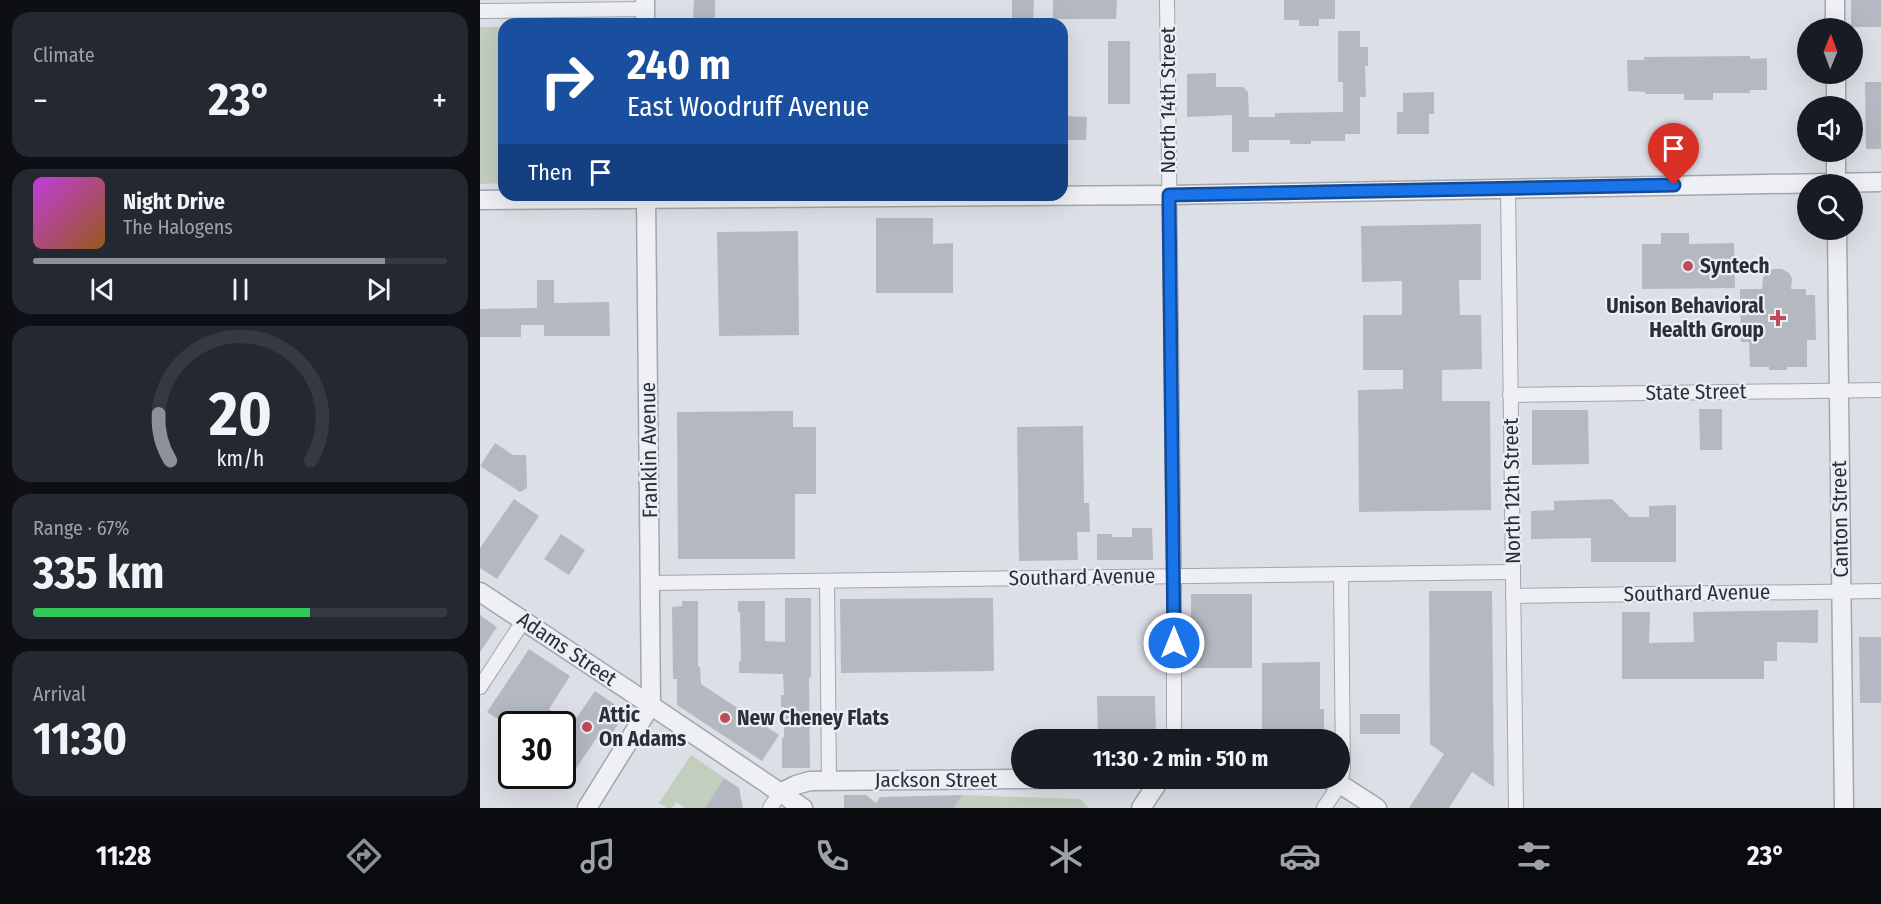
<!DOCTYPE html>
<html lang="en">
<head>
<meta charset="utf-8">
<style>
  :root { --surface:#171b24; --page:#242831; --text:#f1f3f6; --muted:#9ea1a6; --line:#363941; --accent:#8c9099 }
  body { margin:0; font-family:"Fira Sans Condensed",sans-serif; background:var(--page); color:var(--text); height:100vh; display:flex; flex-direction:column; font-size:22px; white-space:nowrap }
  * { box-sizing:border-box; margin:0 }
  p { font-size:20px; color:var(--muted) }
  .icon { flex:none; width:33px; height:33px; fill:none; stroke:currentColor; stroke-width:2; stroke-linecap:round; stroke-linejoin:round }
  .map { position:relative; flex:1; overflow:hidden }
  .drawer { display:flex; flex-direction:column; gap:12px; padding:12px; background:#0d0f14; width:480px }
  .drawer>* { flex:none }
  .banner { position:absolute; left:18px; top:18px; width:570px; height:183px; border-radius:18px; box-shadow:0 6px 24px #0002; background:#1a4fa0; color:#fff; overflow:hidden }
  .needle { width:39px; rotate:1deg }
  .tools { position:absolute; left:1317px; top:18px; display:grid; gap:12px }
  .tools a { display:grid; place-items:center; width:66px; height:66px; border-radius:50%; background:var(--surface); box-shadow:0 6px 24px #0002; font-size:30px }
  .speed { position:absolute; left:18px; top:711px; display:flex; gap:12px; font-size:30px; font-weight:700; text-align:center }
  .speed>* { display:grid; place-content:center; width:78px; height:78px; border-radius:50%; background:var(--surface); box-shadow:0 6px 24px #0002; line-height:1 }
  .speed .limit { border:3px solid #111; border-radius:9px; background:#fff; color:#111 }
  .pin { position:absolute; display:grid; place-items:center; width:51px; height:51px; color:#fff; margin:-62px -26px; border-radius:50% 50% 50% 0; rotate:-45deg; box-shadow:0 0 6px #0007 }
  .pin .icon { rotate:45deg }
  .me { position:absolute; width:66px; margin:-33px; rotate:0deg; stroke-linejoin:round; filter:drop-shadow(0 0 4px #0008) }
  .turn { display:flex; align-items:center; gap:21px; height:126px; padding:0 30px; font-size:27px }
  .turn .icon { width:78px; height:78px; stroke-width:2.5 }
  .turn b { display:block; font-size:42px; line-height:51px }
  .then { display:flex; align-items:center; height:57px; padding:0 30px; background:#0003; gap:12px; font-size:22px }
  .big { font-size:45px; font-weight:700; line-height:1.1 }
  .drawer .tile { flex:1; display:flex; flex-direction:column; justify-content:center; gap:9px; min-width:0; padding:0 21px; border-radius:18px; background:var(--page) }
  .drawer .dial { align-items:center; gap:0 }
  .dial svg { height:156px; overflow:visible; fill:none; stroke:var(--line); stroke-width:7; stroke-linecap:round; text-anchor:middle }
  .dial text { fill:var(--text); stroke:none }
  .song { display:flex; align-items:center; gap:18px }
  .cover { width:72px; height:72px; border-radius:9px; background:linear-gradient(135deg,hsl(290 70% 55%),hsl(30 70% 35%)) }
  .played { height:6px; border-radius:3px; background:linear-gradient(90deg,var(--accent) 85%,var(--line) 85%) }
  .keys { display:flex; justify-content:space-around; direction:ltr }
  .heat { display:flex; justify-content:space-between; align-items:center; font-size:33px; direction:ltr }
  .charge { height:9px; border-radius:4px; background:linear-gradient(90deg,#34c759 67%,var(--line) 0) }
  .trip { position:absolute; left:531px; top:729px; width:339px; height:60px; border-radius:30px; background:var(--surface); box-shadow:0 6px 24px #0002; font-weight:700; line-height:60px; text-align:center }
  .dock { display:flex; height:96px; justify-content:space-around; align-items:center; background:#090b0e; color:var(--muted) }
  .dock .icon { width:42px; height:42px }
  .dock .on { color:var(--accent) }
  .dock b { font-size:27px; color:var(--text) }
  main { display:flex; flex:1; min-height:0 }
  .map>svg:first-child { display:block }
  .green { fill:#c2cebe }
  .building { fill:#b4b9c1 }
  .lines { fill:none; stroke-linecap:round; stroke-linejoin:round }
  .minor-casing { stroke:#a2a6ae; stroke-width:16 }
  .tertiary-casing { stroke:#a2a6ae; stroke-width:21 }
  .minor { stroke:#eff0f4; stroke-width:14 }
  .tertiary { stroke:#eff0f4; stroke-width:18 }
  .route-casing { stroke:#114b97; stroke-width:15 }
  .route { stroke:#1a73e8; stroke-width:10 }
  .poi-dot { fill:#c04b5a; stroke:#ebeef3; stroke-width:2 }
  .labels { text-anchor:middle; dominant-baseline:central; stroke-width:4.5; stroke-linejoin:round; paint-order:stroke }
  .street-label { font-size:21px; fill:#282e3a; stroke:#ebeef3 }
  .poi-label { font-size:21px; font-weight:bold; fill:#282e3a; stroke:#ebeef3; text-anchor:start }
</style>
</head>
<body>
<main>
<section class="drawer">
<div class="tile"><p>Climate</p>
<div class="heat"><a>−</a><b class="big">23°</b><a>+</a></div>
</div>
<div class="tile">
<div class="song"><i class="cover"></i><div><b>Night Drive</b><p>The Halogens</p></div></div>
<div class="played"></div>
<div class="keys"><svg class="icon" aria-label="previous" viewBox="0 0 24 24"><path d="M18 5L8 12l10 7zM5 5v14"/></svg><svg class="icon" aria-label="pause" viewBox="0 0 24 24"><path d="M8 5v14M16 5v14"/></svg><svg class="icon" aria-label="next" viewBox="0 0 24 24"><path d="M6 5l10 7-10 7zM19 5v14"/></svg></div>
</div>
<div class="tile dial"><svg viewBox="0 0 100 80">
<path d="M14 69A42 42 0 1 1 86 69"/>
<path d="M14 69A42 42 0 0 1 8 45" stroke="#8c9099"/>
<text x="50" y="56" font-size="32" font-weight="700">20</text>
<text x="50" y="72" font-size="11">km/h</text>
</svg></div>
<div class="tile"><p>Range · 67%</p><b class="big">335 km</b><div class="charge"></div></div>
<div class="tile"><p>Arrival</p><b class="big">11:30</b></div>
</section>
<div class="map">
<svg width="1401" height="808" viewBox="0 0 1401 808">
  <rect width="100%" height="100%" fill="#dcdfe5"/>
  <g class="green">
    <polygon points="0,27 24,27 24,183 0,184"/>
    <polygon points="211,755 244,778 225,808 205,808 196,802 192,808 187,808 179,803"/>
    <polygon points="482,795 600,799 609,808 474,808"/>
  </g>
  <g class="building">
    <polygon points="214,0 235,0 235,24 213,24"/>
    <polygon points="532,0 554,0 553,24 532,24"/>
    <polygon points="573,0 637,0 636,19 573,19"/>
    <polygon points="804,0 855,0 855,19 839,19 839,26 819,26 819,20 804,20"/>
    <rect x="1371" y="0" width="30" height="27"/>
    <polygon points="858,31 880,31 880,47 888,47 888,66 885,66 886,97 880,97 880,134 865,134 865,141 831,141 831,144 810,144 810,140 769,140 769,152 752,152 752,115 707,117 707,74 736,73 736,87 763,87 768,92 769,117 795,117 795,113 863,112 863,82 858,82"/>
    <rect x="628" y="41" width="22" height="63"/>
    <polygon points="1270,56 1270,59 1287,58 1287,90 1270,90 1270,93 1233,93 1233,100 1204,100 1204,94 1165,94 1165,92 1148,91 1147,60 1164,60 1164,57"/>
    <polygon points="1385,82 1401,82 1401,149 1386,149"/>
    <polygon points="954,92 954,114 949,114 949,134 917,134 917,112 923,112 923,93"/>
    <polygon points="582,116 607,117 606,140 582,140"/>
    <polygon points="396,218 453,218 453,244 473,243 473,293 396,293"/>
    <polygon points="1001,224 1001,280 979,280 980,315 1001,315 1002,369 962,370 962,401 1010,401 1011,510 879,512 878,390 923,389 923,370 883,370 883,315 922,315 922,281 882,282 881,226"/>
    <polygon points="318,231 319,335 239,336 237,232"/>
    <polygon points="1181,233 1209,233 1209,244 1254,243 1255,288 1162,289 1162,244 1181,244"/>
    <polygon points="1293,269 1302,269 1309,273 1312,278 1311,289 1326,289 1326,295 1335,295 1336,340 1327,340 1327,367 1307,367 1307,370 1289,370 1289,367 1270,367 1269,342 1261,342 1260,289 1282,289 1283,278 1289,270"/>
    <polygon points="57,280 74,280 74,303 129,302 130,336 64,336 64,325 41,325 41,337 0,337 0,309 57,308"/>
    <polygon points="1219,409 1242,409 1242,450 1220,450"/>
    <polygon points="1052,410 1108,410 1109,464 1052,465"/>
    <polygon points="313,411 313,427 336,427 336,494 315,494 315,559 198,559 197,412"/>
    <polygon points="603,426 604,503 609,503 610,532 597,532 598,560 539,561 537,427"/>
    <polygon points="15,443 33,455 46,455 47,488 40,492 0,466"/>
    <polygon points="34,499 59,516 17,579 0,568 0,548"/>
    <polygon points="1132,499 1150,517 1169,517 1169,506 1196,505 1196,562 1111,562 1111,538 1051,539 1051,511 1074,510 1074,501"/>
    <polygon points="652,528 672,528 673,560 617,560 617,534 632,534 632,537 652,537"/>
    <polygon points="81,534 105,550 89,575 64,559"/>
    <polygon points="949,591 1012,591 1014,787 992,772 969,808 929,808 964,754 950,744"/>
    <rect x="711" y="594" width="61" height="74"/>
    <polygon points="305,598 331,598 331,677 329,677 330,768 302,768 302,737 304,738 304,707 301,707 301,695 304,695 303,674 259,673 259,661 261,661 260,612 258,612 258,601 285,601 285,641 305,642"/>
    <polygon points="513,598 514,671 361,673 360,599"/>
    <polygon points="202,601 218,601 218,667 220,667 221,684 299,735 282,761 197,705 197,679 193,679 192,607 202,606"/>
    <polygon points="1338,610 1338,643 1297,642 1297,661 1284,661 1284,679 1142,679 1142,612 1170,612 1169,643 1214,642 1213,612"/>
    <polygon points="0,615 17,627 0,652"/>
    <polygon points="1379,637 1401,637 1401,703 1380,703"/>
    <polygon points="49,649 90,676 69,709 74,713 67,724 26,724 7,712"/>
    <polygon points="840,662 840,709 844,709 844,740 782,740 782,663"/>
    <polygon points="115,691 146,712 131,735 122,730 95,770 82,762 82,739"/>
    <polygon points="617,696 675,696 676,740 618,740"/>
    <rect x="880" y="714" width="40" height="20"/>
    <polygon points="244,778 259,788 263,808 225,808"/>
    <polygon points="364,795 386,795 396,803 400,797 482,795 474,808 364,808"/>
  </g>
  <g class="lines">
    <g class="minor-casing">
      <g id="minor">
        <polyline points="687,0 694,576 694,740"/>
        <polyline points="0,11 165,9"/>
        <polyline points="1028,188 1036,808"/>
        <polyline points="1030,395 1401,390"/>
        <polyline points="347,581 349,781"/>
        <polyline points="170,583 1033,572"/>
        <polyline points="1033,596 1401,591"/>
        <polyline points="0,687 44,620"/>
        <polyline points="290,808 300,793"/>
        <polyline points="844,808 860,784 863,769 861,574"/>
      </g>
    </g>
    <g class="tertiary-casing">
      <g id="tertiary">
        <polyline points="165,0 165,24"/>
        <polyline points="1355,0 1355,28"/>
        <polyline points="1356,74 1356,106"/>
        <polyline points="1356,152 1356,184"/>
        <polyline points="0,200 689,195 1401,182"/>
        <polyline points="1357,230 1364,808"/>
        <polyline points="0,592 151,692 323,808"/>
        <polyline points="845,778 860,784 897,808"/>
        <polyline points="300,793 316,785 330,781 650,778"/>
        <polyline points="107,808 171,705 166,195"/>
        <polyline points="661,808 681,778"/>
      </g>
    </g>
    <use href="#minor" class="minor"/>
    <use href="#tertiary" class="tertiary"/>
  </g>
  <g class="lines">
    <g class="route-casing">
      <polyline id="route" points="694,643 689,195 1194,185"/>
    </g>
    <use href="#route" class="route"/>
  </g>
  <g class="poi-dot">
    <circle cx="1208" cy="266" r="6"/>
    <path d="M1295 309h6v6h6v6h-6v6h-6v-6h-6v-6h6z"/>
    <circle cx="245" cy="718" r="6"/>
    <circle cx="107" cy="727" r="6"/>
  </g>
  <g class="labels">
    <g class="street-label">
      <text transform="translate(688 100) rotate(-90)">North 14th Street</text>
      <text transform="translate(1216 392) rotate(-1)">State Street</text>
      <text transform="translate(169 450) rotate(-91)">Franklin Avenue</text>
      <text transform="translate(1032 491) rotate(-91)">North 12th Street</text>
      <text transform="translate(1360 519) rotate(-91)">Canton Street</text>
      <text transform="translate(602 577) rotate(-1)">Southard Avenue</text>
      <text transform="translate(1217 593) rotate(-1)">Southard Avenue</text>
      <text transform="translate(87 649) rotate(34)">Adams Street</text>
      <text x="456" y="780">Jackson Street</text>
    </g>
    <g class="poi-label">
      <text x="1220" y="266">Syntech</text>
      <text x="1284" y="306" text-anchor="end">Unison Behavioral<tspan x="1284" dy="24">Health Group</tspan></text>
      <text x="119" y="715">Attic<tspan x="119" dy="24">On Adams</tspan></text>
      <text x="257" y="718">New Cheney Flats</text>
    </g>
  </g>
</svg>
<div class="tools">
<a><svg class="needle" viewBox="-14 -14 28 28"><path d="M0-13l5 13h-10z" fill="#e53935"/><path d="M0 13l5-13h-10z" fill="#9ea1a6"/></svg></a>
<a><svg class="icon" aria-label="sound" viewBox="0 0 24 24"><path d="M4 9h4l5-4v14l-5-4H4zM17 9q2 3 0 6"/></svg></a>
<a><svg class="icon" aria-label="search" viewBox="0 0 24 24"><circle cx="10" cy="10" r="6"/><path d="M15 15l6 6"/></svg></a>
</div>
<div class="speed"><div class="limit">30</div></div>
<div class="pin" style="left:1194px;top:185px;background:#d93025"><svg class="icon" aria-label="arrive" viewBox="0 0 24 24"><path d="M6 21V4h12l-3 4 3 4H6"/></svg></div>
<svg class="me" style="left:694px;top:643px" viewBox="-20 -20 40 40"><circle r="17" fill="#1a73e8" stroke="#fff" stroke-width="3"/><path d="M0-11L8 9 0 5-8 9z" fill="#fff"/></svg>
<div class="trip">11:30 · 2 min · 510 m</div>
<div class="banner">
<div class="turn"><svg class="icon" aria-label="right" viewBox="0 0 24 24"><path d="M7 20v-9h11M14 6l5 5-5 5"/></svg><div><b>240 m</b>East Woodruff Avenue</div></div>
<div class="then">Then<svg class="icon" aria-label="arrive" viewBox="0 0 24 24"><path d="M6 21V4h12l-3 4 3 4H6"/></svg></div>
</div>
</div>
</main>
<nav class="dock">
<b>11:28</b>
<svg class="icon on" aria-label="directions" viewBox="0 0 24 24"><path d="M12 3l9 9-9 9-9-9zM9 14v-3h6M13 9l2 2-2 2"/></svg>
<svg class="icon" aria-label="music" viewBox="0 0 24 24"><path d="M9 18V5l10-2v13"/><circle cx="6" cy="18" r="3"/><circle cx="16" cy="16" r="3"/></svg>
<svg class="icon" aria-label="phone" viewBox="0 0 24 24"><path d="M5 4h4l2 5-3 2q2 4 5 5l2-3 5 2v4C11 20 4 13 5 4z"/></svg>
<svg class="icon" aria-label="climate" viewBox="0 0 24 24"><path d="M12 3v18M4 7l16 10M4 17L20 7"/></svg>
<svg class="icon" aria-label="car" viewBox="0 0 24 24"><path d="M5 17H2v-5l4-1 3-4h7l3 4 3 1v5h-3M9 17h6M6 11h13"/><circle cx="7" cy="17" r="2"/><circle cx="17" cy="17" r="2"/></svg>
<svg class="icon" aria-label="filters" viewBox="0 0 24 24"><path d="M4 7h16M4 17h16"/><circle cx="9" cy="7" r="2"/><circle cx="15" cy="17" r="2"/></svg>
<b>23°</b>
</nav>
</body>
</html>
